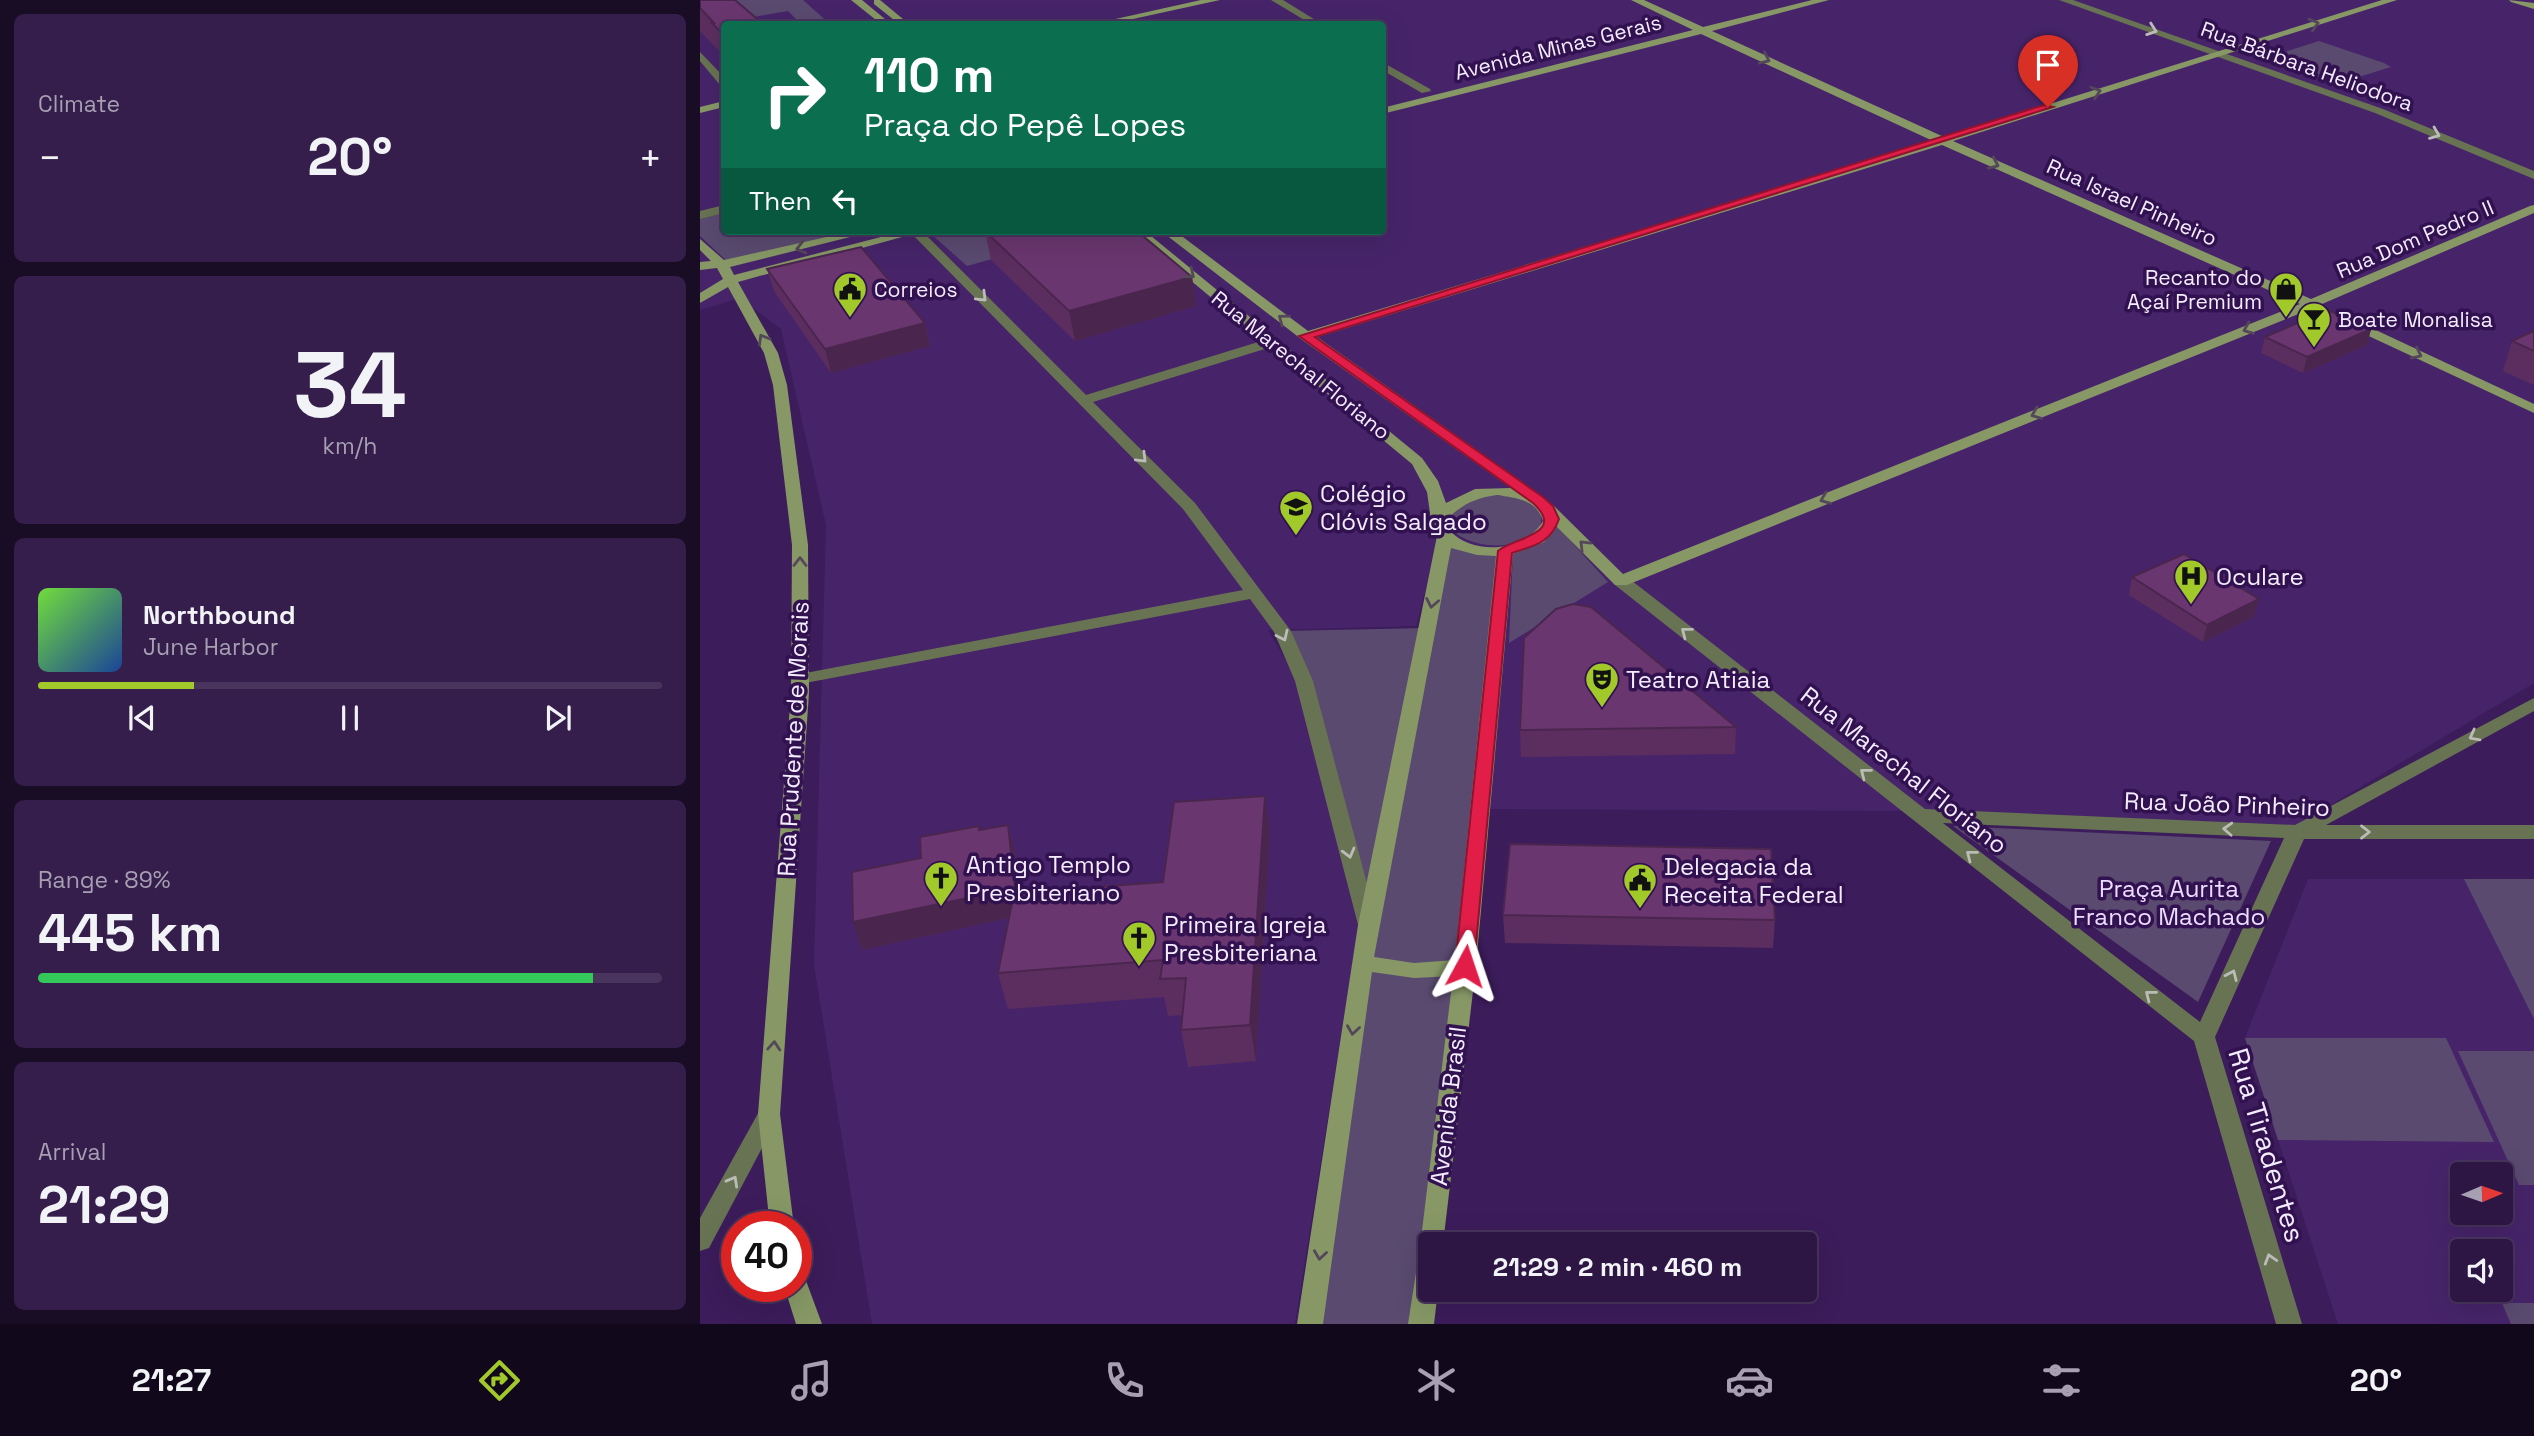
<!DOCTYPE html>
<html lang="en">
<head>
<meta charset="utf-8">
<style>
  :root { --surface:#2d1544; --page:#351e4b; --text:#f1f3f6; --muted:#a79fb2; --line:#48345d; --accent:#a1c92a }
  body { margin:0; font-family:"Space Grotesk",sans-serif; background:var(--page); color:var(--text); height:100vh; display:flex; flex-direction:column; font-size:26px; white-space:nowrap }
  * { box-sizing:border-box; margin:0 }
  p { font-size:23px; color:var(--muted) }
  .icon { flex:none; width:38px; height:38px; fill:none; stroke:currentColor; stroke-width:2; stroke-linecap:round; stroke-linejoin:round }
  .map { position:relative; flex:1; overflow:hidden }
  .drawer { display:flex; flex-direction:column; gap:14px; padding:14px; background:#190c25; width:700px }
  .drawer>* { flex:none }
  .top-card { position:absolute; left:21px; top:21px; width:665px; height:214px; border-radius:7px; box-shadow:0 7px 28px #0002,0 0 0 2px var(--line); background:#0b6e4f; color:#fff; overflow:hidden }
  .needle { width:46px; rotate:88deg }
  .fabs { position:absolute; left:1750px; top:1162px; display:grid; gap:14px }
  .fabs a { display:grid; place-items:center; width:63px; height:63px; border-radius:7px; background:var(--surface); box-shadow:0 7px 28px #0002,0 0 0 2px var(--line); font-size:35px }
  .speed { position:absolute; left:21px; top:1211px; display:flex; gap:14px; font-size:35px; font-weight:700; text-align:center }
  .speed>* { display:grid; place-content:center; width:91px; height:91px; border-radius:50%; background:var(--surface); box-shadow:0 7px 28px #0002,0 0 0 2px var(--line); line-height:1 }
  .speed .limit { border:10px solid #d22; background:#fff; color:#111 }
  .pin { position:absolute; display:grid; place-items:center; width:60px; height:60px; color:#fff; margin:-72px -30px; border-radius:50% 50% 50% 0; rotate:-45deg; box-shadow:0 0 7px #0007 }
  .pin .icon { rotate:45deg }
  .me { position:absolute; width:77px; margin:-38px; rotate:5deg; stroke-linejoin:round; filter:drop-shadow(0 0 5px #0008) }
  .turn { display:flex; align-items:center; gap:24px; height:147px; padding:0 28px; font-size:32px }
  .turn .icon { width:91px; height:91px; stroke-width:2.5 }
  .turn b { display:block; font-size:49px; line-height:60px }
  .then { display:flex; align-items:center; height:66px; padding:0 28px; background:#0003; gap:14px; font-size:26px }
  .big { font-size:52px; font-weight:700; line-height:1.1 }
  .drawer .widget { flex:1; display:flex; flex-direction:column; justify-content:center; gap:10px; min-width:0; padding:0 24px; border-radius:10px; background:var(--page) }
  .drawer .dial { align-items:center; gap:0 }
  .dial b { font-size:91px; line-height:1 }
  .song { display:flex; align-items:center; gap:21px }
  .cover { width:84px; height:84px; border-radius:10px; background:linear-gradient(135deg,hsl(100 70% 55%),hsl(220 70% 35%)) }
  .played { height:7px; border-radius:4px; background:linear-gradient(90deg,var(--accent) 25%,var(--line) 25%) }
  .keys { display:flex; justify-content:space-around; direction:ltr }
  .heat { display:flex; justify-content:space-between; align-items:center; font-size:38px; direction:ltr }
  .charge { height:10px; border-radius:5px; background:linear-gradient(90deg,#34c759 89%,var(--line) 0) }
  .trip { position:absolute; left:718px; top:1232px; width:399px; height:70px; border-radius:7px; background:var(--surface); box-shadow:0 7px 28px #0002,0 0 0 2px var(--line); font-weight:700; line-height:70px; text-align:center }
  .menu { display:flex; height:112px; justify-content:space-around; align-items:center; background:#12081b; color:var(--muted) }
  .menu .icon { width:49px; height:49px }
  .menu .on { color:var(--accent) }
  .menu b { font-size:32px; color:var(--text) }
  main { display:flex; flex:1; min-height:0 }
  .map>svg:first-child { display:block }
  .built { fill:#47246a; fill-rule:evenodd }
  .green { fill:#5a4a70 }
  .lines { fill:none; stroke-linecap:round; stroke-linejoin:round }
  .street { fill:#687353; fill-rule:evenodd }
  .secondary { fill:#879866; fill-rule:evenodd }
  .wall { fill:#5b2e5f }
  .shaded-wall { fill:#4a264e }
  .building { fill:#6a366f; stroke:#4a264e; stroke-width:2 }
  .oneway { stroke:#544759 }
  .oneway2 { stroke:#bbbcb8 }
  .route { fill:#e11d48; stroke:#92132f; stroke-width:2 }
  .labels { text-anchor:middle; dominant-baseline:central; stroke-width:7; stroke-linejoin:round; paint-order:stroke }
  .far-street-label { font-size:21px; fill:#f3ecfc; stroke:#321150 }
  .far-poi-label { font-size:21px; fill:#f3ecfc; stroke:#321150; text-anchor:start }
  .poi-label { font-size:24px; fill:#f3ecfc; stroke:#321150; text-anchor:start }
  .street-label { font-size:24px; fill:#f3ecfc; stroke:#321150 }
  .park-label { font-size:24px; fill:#ebddfe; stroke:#321150 }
  .near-street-label { font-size:28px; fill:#f3ecfc; stroke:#321150 }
</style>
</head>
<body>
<main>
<section class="drawer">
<div class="widget"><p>Climate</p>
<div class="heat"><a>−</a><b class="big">20°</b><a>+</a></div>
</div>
<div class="widget dial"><b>34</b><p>km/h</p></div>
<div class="widget">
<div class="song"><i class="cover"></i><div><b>Northbound</b><p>June Harbor</p></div></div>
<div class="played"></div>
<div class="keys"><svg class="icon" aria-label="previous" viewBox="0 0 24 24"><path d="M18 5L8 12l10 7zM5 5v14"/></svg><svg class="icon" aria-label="pause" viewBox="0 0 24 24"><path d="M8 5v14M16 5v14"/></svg><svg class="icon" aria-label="next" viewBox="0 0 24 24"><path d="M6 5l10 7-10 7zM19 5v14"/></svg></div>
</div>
<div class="widget"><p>Range · 89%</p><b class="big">445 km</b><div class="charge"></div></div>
<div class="widget"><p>Arrival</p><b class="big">21:29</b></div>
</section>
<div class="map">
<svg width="1834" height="1324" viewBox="0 0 1834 1324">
  <rect width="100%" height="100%" fill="#3c1c5b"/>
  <g class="built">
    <path d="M0,0H1834V683L1592,828L1224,811L790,809L788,549L740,535L716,626L568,630L599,683L658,928L595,1324H172L114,965L126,525L81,329L40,298L0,310ZM24,24H682V231H24Z"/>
    <path d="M1608,879H1834V1324H1638L1545,1038ZM1762,1174H1801V1213H1762ZM1762,1251H1801V1290H1762Z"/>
  </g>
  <g class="green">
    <polygon points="18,0 103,0 130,24 101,24 88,11 36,20 0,3"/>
    <polygon points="1619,41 1684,63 1691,67 1636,84 1565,58"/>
    <polygon points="24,212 24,231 157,231 28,262 0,236 0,218"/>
    <polygon points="237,231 392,231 267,266 230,233"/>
    <path d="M790,495C806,495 845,498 841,522C840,529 833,534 827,538C785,562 714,522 764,502C773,499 782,498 790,495Z"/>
    <polygon points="857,526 908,582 809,643 813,552 835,544"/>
    <polygon points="745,536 755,543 805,551 765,966 721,1324 610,1324 668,925 582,631 726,628"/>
    <polygon points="1253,826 1571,841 1498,1002"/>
    <polygon points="1764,879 1834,879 1834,1019"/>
    <polygon points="1545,1038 1746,1038 1794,1142 1578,1140"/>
    <polygon points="1758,1051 1834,1051 1834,1185 1819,1185"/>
    <polygon points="1802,1303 1834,1303 1834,1324 1811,1324"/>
  </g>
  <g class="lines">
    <g class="street">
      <polygon points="571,0 583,0 622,24 611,24"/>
      <polygon points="1359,0 1373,0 1683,109 1834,171 1834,179 1675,113"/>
      <polygon points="0,52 24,77 24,86 20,85 0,61"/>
      <polygon points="682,62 730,89 731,91 722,93 682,70"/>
      <polygon points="24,205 24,213 0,219 0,211"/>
      <polygon points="222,231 386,395 568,339 573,338 580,342 578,345 393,402 495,503 591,631 613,681 678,925 675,930 668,932 661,930 658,925 595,681 574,632 550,599 100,684 91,679 100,674 543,590 483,509 210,232"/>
      <path d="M921,576L927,577L1225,809L1595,825L1834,698V711L1626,825H1834V839H1604L1515,1037L1602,1324H1576L1494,1041L915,585L913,581ZM1243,823L1584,838L1500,1022Z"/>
      <polygon points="69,1105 77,1108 80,1114 9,1248 0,1251 0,1218 61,1108"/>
    </g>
    <g class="secondary">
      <polygon points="151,0 162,0 191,24 181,24"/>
      <polygon points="174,0 180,0 209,24 199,24 174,4"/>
      <polygon points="501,0 520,0 410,24 393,24"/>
      <path d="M931,0H944L1003,27L1112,0H1129L1012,31L1244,137L1682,0H1697L1253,141L1611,299L1830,206L1834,205V213L1622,304L1621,309H1611L927,585H915L856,526L844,542L813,554L776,966L743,1244H730V1290H738L734,1324H708L720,1247L753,976L714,978L672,972L623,1324H597L658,925L737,536L732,527L727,492L712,464L431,231H445L722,458L738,481L746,503L775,489L811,488L601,339L461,231H475L608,331L1233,141L1001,34L682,114V108L993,30ZM1242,145L1600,304L923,574L854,506L834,493L832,489L617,337ZM797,495C817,498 837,500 843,521C825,552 774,556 750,531L747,519C763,504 775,498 797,495ZM751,548L777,555L796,556L755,960L714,963L674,957Z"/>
      <polygon points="1809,0 1834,3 1834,9 1811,2"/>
      <polygon points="24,101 24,107 0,113 0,107"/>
      <polygon points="153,231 174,231 30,267 34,275 204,231 224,231 38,282 78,353 87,385 108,545 109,693 80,1114 94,1227 70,1227 58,1114 91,693 92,545 73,385 64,353 28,287 0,303 0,293 23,279 17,268 0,270 0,262 11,261 0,250 0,239 24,260"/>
      <polygon points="1650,318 1834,404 1834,413 1645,325 1645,319"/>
      <polygon points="96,1275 105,1278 122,1324 96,1324 84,1286 96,1286"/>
    </g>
  </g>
  <g class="wall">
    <polygon points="0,0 24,24 24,60 21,56 20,52 0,31"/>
    <polygon points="285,231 492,277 496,306 375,341 291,260"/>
    <polygon points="67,269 225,323 230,346 131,373 74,291"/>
    <polygon points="1671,329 1667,345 1603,373 1561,353 1565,337"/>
    <polygon points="1834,331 1834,385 1803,371 1812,341"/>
    <polygon points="1432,577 1559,599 1554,617 1503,642 1429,595"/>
    <polygon points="1036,727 1035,754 821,757 820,730"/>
    <polygon points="565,796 570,832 556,1061 488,1067 481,1030 483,1015 468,1016 464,997 308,1009 298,973 309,918 162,950 153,922 221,858 280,830 308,825 315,852 319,892 463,882"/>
    <polygon points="803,915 1075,920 1073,948 805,943"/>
  </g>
  <g class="shaded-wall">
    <polygon points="492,277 496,306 375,341 369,311"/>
    <polygon points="225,323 230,346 131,373 125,349"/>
    <polygon points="1671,329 1667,345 1603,373 1607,357"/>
    <polygon points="1559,599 1554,617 1503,642 1507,625"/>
    <polygon points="565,796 570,832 556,1061 550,1025"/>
    <polygon points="308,825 315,852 322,915 162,950 153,922"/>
  </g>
  <g class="building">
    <polygon points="0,0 35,0 63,24 24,24 24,36 12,23 14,23 0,8"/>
    <polygon points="285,231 437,231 492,277 369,311"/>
    <polygon points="161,247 225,323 125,349 67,269"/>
    <polygon points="1628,310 1671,329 1607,357 1565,337"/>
    <polygon points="1834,331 1834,351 1812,341"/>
    <polygon points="1484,554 1559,599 1507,625 1432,577"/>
    <polygon points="873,604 891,607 1036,727 820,730 824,638 856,609"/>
    <polygon points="565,796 550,1025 481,1030 486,978 460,979 463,960 298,973 314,893 463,882 474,802"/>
    <polygon points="308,825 315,888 153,922 152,872 221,858 220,837 279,826 279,830"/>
    <polygon points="810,844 1071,849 1075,920 803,915"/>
  </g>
  <defs><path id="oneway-chevron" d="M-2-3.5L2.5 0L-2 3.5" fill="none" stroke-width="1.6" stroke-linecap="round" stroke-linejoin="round" transform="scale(1.75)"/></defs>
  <g class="oneway">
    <use href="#oneway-chevron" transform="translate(1614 24) rotate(-17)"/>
    <use href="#oneway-chevron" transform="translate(1065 59) rotate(25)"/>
    <use href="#oneway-chevron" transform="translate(1396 92) rotate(-18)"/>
    <use href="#oneway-chevron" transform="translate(1294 164) rotate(24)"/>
    <use href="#oneway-chevron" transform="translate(101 248) rotate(166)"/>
    <use href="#oneway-chevron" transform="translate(490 274) rotate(39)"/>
    <use href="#oneway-chevron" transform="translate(583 319) rotate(-143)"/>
    <use href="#oneway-chevron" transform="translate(1548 329) rotate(158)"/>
    <use href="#oneway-chevron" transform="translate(63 339) rotate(-120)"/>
    <use href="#oneway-chevron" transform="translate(1717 354) rotate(25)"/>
    <use href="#oneway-chevron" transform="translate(1336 414) rotate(158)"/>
    <use href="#oneway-chevron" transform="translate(1125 499) rotate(158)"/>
    <use href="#oneway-chevron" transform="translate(884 545) rotate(-135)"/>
    <use href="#oneway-chevron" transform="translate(100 562) rotate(-90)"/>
    <use href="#oneway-chevron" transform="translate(732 603) rotate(101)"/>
    <use href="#oneway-chevron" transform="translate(653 1030) rotate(98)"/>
    <use href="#oneway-chevron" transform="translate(74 1046) rotate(-86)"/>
    <use href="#oneway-chevron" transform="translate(620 1255) rotate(98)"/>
  </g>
  <g class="oneway2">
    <use href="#oneway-chevron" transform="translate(1452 30) rotate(19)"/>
    <use href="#oneway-chevron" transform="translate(1735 134) rotate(22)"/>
    <use href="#oneway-chevron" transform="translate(282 297) rotate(45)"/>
    <use href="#oneway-chevron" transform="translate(442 458) rotate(45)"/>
    <use href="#oneway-chevron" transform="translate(986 632) rotate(-142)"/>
    <use href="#oneway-chevron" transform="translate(583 636) rotate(65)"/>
    <use href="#oneway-chevron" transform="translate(1774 736) rotate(152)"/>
    <use href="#oneway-chevron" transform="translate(1165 773) rotate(-142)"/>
    <use href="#oneway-chevron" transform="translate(1528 829) rotate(-177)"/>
    <use href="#oneway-chevron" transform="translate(1665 832)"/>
    <use href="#oneway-chevron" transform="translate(649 853) rotate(75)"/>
    <use href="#oneway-chevron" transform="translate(1271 855) rotate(-142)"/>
    <use href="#oneway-chevron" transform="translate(1532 975) rotate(-66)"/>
    <use href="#oneway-chevron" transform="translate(1450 995) rotate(-142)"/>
    <use href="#oneway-chevron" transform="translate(33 1181) rotate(-61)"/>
    <use href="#oneway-chevron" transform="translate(1570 1259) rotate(-107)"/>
  </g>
  <path class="route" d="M1344,105L1353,107L615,337L843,497L853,506L859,519C851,543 833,546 812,553L774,966L771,971H758L755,966L798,551C811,538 868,535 833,503L599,336Z"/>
  <defs>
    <g id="civic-pin" transform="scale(1.75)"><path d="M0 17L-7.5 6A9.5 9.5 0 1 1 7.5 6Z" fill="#a1c92a" stroke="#321150"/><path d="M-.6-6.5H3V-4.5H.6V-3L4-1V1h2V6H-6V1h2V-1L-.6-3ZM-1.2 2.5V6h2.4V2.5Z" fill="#111"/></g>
    <g id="shop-pin" transform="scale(1.75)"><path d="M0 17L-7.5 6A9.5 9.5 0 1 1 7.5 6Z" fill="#a1c92a" stroke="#321150"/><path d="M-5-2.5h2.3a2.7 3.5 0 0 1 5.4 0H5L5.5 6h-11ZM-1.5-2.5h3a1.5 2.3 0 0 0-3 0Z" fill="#111"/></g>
    <g id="bar-pin" transform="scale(1.75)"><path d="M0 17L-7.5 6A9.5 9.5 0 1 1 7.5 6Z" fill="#a1c92a" stroke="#321150"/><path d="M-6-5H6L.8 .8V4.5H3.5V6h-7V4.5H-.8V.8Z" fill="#111"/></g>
    <g id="school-pin" transform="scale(1.75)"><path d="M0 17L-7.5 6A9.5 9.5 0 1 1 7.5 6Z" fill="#a1c92a" stroke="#321150"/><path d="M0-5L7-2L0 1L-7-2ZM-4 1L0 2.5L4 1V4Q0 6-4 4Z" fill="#111"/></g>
    <g id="hospital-pin" transform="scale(1.75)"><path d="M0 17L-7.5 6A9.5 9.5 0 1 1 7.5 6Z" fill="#a1c92a" stroke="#321150"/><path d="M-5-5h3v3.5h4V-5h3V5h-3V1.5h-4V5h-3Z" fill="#111"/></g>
    <g id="theatre-pin" transform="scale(1.75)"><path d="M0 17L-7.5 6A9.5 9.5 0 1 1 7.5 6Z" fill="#a1c92a" stroke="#321150"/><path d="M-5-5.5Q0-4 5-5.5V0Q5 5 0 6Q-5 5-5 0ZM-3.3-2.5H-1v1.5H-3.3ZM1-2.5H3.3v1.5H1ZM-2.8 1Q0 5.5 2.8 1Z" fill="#111"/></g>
    <g id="church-pin" transform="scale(1.75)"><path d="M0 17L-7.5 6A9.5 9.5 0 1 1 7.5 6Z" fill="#a1c92a" stroke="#321150"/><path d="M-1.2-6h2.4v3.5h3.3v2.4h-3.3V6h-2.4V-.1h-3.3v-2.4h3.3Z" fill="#111"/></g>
  </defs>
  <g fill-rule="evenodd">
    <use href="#civic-pin" x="150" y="289"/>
    <use href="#shop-pin" x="1586" y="289"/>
    <use href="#bar-pin" x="1614" y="319"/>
    <use href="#school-pin" x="596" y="507"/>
    <use href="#hospital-pin" x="1491" y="576"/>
    <use href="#theatre-pin" x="902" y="679"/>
    <use href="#church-pin" x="241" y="878"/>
    <use href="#civic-pin" x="940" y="880"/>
    <use href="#church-pin" x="439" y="938"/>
  </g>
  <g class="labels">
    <g class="far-street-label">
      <text transform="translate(858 47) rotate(-14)">Avenida Minas Gerais</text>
      <text transform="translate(1607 66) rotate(20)">Rua Bárbara Heliodora</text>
      <text transform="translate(1432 202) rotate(24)">Rua Israel Pinheiro</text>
      <text transform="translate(1715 239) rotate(-23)">Rua Dom Pedro II</text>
      <text transform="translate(601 365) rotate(39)">Rua Marechal Floriano</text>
    </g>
    <g class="far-poi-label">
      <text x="1562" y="277" text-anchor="end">Recanto do<tspan x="1562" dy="24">Açaí Premium</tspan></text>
      <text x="174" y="289">Correios</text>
      <text x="1638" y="319">Boate Monalisa</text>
    </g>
    <g class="poi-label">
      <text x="620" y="493">Colégio<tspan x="620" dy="28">Clóvis Salgado</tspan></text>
      <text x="1516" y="576">Oculare</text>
      <text x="926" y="679">Teatro Atiaia</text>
      <text x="266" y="864">Antigo Templo<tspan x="266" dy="28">Presbiteriano</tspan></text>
      <text x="964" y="866">Delegacia da<tspan x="964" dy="28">Receita Federal</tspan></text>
      <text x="464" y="924">Primeira Igreja<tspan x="464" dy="28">Presbiteriana</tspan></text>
    </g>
    <g class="street-label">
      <text transform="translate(93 739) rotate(-87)">Rua Prudente de Morais</text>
      <text transform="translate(1204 770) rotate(38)">Rua Marechal Floriano</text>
      <text transform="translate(1527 804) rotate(2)">Rua João Pinheiro</text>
      <text transform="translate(748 1106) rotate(-83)">Avenida Brasil</text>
    </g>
    <g class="park-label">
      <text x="1469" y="888">Praça Aurita<tspan x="1469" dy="28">Franco Machado</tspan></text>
    </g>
    <g class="near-street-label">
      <text transform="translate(1567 1145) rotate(73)">Rua Tiradentes</text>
    </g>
  </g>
</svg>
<div class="fabs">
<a><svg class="needle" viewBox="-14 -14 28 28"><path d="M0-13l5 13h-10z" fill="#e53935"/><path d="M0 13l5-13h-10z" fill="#a79fb2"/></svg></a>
<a><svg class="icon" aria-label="sound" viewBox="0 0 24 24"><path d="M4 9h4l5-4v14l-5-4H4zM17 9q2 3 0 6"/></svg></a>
</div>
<div class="speed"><div class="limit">40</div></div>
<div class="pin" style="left:1348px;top:107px;background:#d93025"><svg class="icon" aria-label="arrive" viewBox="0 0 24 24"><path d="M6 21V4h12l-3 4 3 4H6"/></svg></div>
<svg class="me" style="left:765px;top:966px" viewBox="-20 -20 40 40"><path d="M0-17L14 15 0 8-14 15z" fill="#e11d48" stroke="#fff" stroke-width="4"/></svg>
<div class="trip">21:29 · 2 min · 460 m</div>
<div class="top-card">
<div class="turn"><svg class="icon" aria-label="right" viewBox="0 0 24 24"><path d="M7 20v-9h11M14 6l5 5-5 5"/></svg><div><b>110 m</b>Praça do Pepê Lopes</div></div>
<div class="then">Then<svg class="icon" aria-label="left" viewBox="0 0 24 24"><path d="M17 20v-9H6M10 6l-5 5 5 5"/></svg></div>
</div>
</div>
</main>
<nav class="menu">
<b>21:27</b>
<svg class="icon on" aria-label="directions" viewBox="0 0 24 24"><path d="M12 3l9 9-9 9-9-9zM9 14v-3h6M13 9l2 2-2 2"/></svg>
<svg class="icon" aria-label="music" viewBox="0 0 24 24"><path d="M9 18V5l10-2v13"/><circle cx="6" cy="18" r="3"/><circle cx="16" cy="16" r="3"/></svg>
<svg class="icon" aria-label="phone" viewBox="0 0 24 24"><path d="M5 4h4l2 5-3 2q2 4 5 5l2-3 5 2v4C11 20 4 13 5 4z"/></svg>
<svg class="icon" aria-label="climate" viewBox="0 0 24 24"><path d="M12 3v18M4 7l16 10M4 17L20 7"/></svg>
<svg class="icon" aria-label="car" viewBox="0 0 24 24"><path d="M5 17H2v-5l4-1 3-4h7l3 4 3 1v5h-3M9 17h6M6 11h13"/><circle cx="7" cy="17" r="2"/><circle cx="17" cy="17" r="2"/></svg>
<svg class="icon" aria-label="filters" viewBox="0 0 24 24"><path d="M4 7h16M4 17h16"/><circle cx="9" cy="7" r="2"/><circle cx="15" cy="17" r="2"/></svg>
<b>20°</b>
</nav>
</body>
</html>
